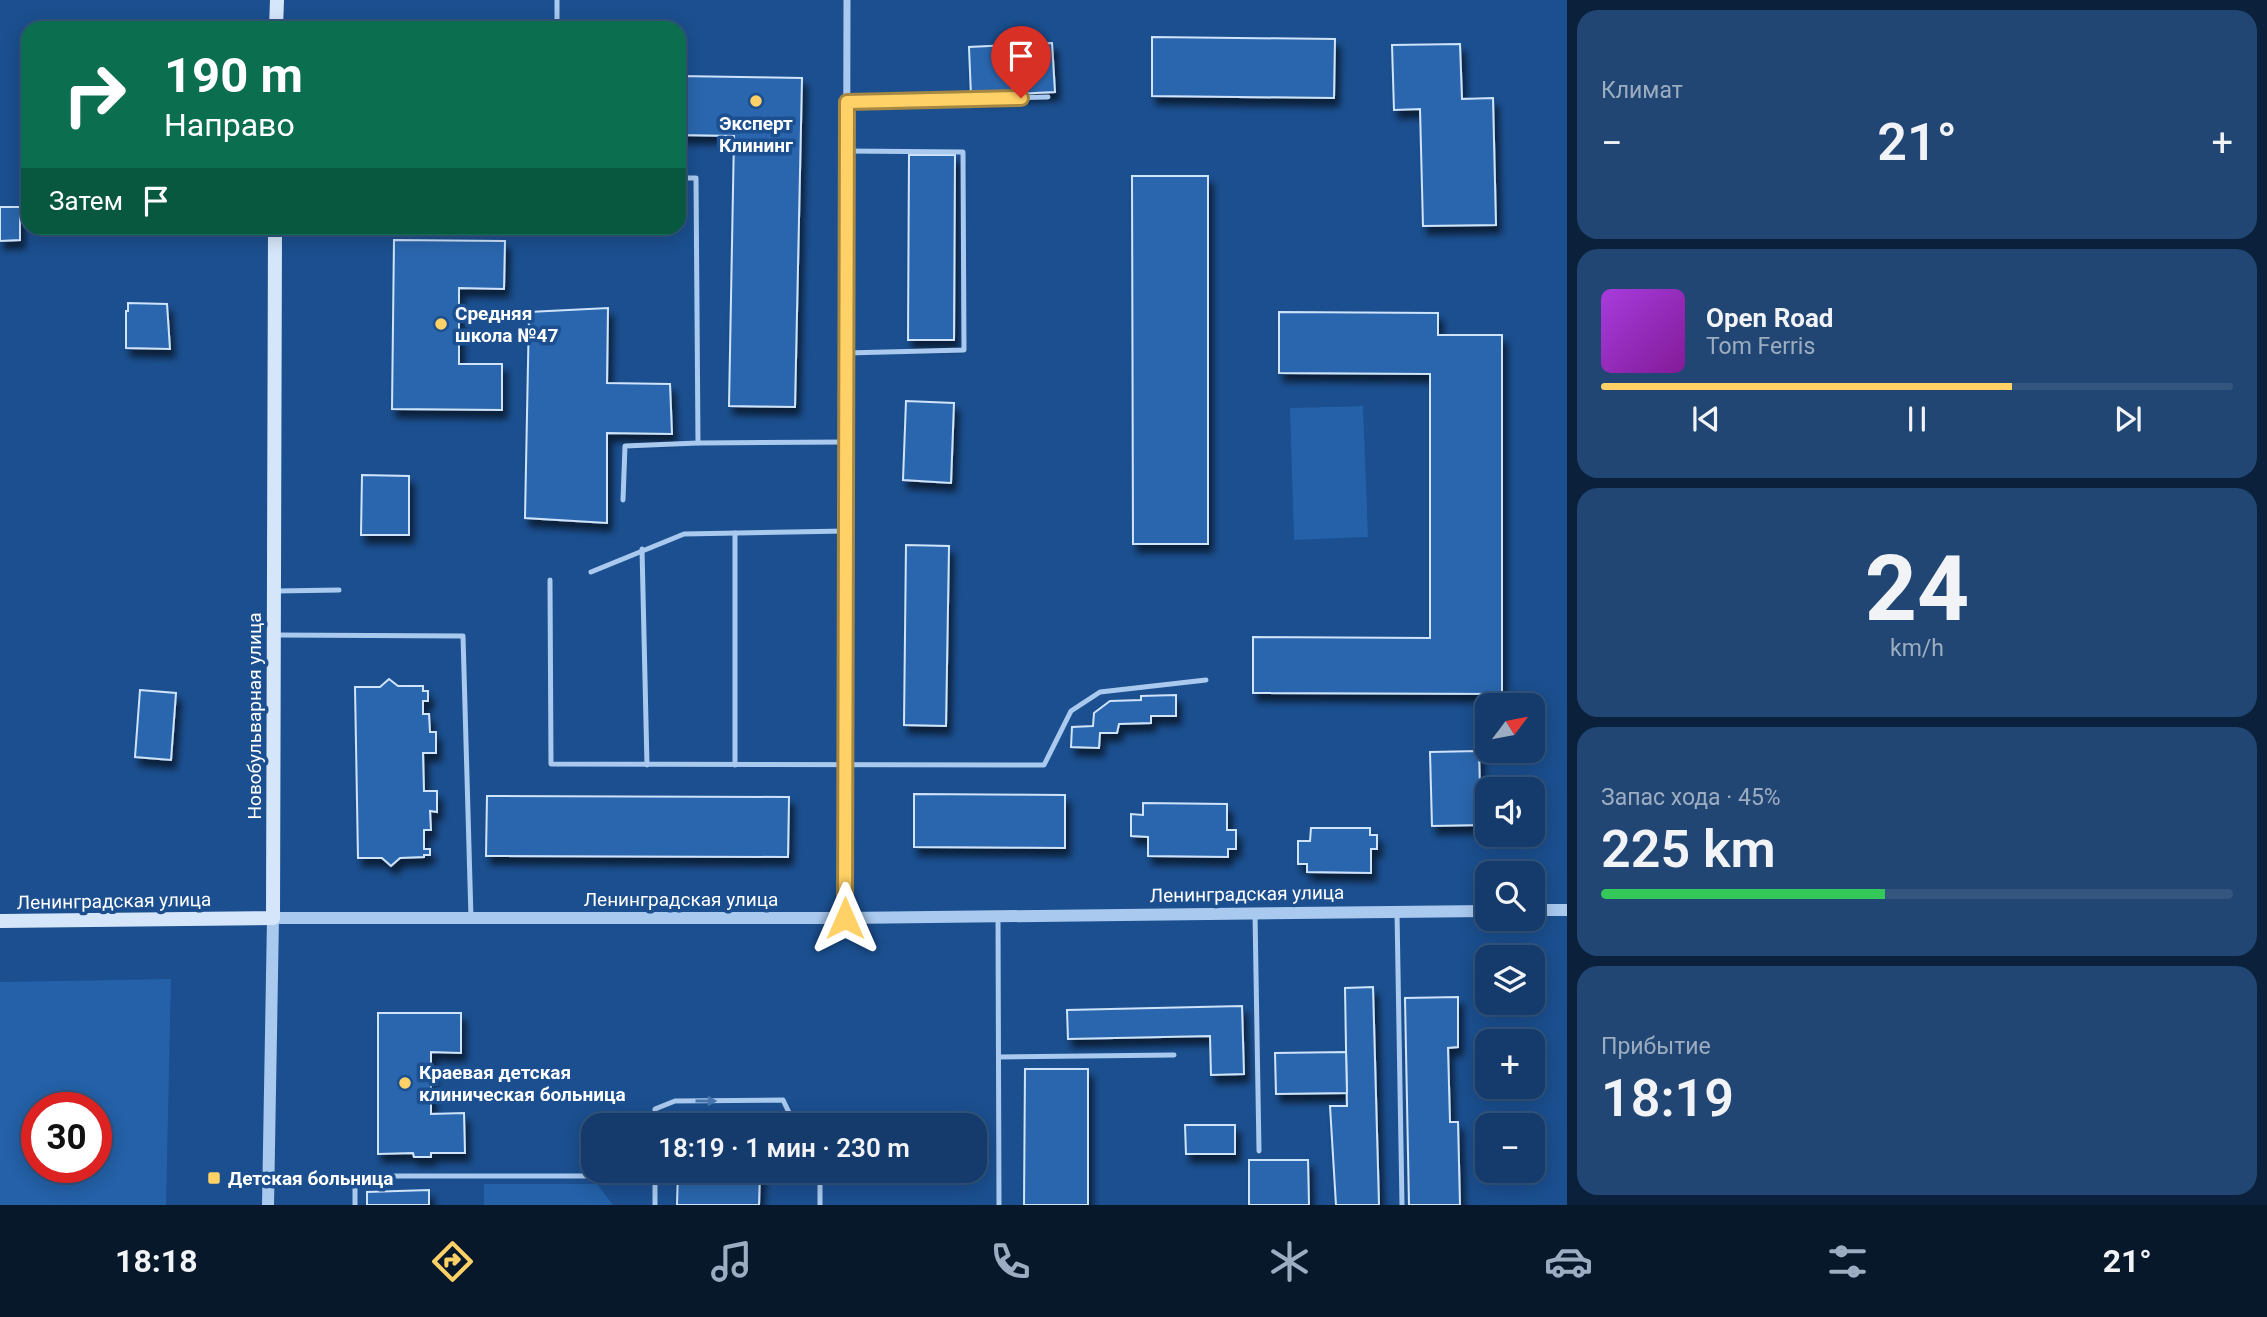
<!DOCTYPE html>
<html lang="ru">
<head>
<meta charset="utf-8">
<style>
  :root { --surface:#143b6b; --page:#214673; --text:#f1f3f6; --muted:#9dadc1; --line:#33557e; --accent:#ffd166 }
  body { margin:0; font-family:Roboto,sans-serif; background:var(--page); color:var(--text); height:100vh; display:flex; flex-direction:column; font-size:26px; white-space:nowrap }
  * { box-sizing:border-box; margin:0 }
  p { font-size:23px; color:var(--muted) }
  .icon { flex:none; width:38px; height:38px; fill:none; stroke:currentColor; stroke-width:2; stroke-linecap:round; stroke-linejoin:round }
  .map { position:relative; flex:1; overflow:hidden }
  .side { display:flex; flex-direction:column; gap:10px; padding:10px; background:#0b203b; width:700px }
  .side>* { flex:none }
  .top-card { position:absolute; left:21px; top:21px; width:665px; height:214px; border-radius:21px; box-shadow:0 4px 18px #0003,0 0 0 2px var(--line); background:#0b6e4f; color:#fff; overflow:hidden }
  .needle { width:46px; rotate:58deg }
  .tools { position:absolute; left:1475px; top:693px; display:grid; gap:14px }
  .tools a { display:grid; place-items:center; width:70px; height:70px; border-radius:14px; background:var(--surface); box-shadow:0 4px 18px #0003,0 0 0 2px var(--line); font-size:35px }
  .speed { position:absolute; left:21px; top:1092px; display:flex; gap:14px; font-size:35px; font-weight:700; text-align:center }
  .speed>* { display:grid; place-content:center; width:91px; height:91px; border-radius:50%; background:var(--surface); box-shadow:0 4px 18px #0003,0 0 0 2px var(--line); line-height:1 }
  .speed .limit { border:10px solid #d22; background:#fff; color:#111 }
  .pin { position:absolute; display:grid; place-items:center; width:60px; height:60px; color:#fff; margin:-72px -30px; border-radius:50% 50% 50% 0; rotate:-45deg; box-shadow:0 0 7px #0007 }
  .pin .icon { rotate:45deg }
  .me { position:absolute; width:77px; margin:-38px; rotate:0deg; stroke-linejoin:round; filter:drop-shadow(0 0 5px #0008) }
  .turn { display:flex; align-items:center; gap:24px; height:147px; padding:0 28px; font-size:32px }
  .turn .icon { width:91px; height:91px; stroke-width:2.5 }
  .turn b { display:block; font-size:49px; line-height:60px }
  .then { display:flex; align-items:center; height:66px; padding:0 28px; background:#0003; gap:14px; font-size:26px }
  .big { font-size:52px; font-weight:600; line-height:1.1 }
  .side .tile { flex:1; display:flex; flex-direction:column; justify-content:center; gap:10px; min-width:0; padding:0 24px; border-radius:21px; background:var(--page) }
  .side .dial { align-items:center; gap:0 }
  .dial b { font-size:91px; line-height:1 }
  .song { display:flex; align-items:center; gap:21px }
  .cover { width:84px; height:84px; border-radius:10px; background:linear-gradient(135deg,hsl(280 70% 55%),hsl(290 70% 35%)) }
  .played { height:7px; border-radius:4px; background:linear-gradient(90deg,var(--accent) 65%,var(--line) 65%) }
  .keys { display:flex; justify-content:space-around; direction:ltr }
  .heat { display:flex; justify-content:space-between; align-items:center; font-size:38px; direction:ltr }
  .charge { height:10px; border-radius:5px; background:linear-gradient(90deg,#34c759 45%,var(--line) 0) }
  .trip { position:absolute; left:581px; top:1113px; width:406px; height:70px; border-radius:21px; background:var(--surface); box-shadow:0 4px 18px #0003,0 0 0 2px var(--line); font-weight:600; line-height:70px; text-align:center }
  .dock { display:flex; height:112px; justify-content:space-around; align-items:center; background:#08182b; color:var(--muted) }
  .dock .icon { width:49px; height:49px }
  .dock .on { color:var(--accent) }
  .dock b { font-size:32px; color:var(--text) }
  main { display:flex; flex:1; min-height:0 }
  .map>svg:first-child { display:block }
  .green { fill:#2461a8; fill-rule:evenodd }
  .building { fill:#2a66ad; stroke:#cfe3fa; stroke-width:2; filter:url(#shadow) }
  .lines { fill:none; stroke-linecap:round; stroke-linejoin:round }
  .service { stroke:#a9c9ee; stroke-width:5 }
  .minor { stroke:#a9c9ee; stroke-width:7 }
  .tertiary { stroke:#a9c9ee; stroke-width:12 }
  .secondary { stroke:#d6e6fa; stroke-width:14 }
  .oneway { fill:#4674ac }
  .route-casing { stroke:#a68842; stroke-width:18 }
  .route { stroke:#ffd166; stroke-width:12 }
  .poi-dot { fill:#ffd166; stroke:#1b4f8f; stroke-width:2.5 }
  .labels { text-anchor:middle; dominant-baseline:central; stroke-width:7; stroke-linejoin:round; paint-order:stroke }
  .poi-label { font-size:19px; font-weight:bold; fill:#fff; stroke:#1b4f8f; text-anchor:start }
  .street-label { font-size:19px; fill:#fff; stroke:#1b4f8f }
</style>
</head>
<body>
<main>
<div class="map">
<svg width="1567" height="1205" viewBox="0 0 1567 1205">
  <defs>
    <filter id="shadow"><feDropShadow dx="4.5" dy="8" stdDeviation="3.5" flood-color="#0009"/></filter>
  </defs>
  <rect width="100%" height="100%" fill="#1b4f8f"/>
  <g class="green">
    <polygon points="1363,406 1368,537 1294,540 1290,408"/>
    <path d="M171,979L166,1205H0V982ZM37,1108H96V1167H37Z"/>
    <polygon points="484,1184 597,1184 613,1205 484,1205"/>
  </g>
  <g class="building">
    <polygon points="1152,37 1335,39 1334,98 1152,96"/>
    <polygon points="1052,43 1055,92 971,96 969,47"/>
    <polygon points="1460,44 1462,99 1493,98 1496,225 1423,226 1420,109 1394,110 1392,45"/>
    <polygon points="679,76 802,78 795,407 729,406 734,136 679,135"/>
    <polygon points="909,155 955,155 954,340 908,340"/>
    <polygon points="1132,176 1208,176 1208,544 1133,544"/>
    <polygon points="0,207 20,207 20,240 0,241"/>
    <polygon points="394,240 505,241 504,289 459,288 459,364 502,364 502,410 392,409"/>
    <polygon points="128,303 167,304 170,349 126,348 126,311 128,311"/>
    <polygon points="608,308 607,383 670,384 672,434 607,433 607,523 525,518 529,312"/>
    <polygon points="1279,312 1438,313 1438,335 1502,335 1502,694 1253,693 1253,637 1430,638 1430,374 1279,373"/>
    <polygon points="906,401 954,403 951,483 903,480"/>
    <polygon points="362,475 409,476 409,535 361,535"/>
    <polygon points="906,545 949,546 946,726 904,725"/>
    <polygon points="389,679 398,686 423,686 423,691 428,691 428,701 423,701 423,714 429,714 430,732 436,732 436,753 423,753 424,791 437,791 437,812 430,811 431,830 424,830 424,849 430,849 430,855 424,855 424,857 400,858 391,866 382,858 358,858 355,687 380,687"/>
    <polygon points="140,690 176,693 171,760 135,757"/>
    <polygon points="1176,695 1176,716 1151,716 1151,723 1119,724 1117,733 1100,733 1099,748 1071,747 1072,727 1093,726 1094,713 1110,701 1141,700 1141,696"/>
    <polygon points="1479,751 1481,825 1432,826 1430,752"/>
    <polygon points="914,794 1065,795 1065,848 914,847"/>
    <polygon points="487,796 789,797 788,857 486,856"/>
    <polygon points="1143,803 1227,804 1227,830 1236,830 1236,849 1228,849 1228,857 1148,856 1148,837 1131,836 1131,814 1143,815"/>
    <polygon points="1311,828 1370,828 1370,835 1377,835 1377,849 1371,849 1371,873 1307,872 1307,864 1298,864 1298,841 1310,841"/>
    <polygon points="1373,987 1379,1205 1336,1205 1330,1106 1347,1106 1345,988"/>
    <polygon points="1458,997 1458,1047 1448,1048 1450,1122 1458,1122 1460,1205 1409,1205 1405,998"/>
    <polygon points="1242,1006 1244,1074 1211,1075 1210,1036 1068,1039 1067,1010"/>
    <polygon points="378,1013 461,1013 461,1053 431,1052 431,1114 464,1113 465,1153 431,1153 431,1157 414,1157 413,1153 378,1154"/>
    <polygon points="1346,1052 1347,1093 1276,1094 1275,1053"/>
    <polygon points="1025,1069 1088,1069 1088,1205 1024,1205"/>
    <polygon points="679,1117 761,1119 761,1125 679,1125"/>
    <polygon points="1185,1125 1235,1125 1235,1154 1186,1154"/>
    <polygon points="1249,1160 1308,1160 1309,1205 1249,1205"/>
    <polygon points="678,1171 760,1171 759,1205 677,1205"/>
    <polygon points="429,1190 429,1205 367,1205 367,1192"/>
  </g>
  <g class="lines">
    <g class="service">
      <polyline points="557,0 557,28"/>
      <polyline points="847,102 1048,97"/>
      <polyline points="679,178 696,178 698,443"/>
      <polyline points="846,353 964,350 963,152 847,151"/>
      <polyline points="623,500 625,446 698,443 846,442"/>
      <polyline points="642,549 647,765"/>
      <polyline points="591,572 684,534 846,531"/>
      <polyline points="550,580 551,764 1044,765 1071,711 1100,692 1206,680"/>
      <polyline points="277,591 339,590"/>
      <polyline points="276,635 463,636 471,918"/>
      <polyline points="735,765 735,533"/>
      <polyline points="1397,912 1402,1205"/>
      <polyline points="1255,914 1259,1151"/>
      <polyline points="998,917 999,1205"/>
      <polyline points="999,1057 1174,1055"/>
      <polyline points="655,1125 655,1109 675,1101 783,1100 795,1125"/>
      <polyline points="816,1171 820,1179 820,1205"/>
      <polyline points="355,1205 355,1176 655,1176"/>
      <polyline points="655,1205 655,1171"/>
    </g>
    <polyline class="minor" points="845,918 847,0"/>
    <g class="tertiary">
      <polyline points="1533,910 1567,910"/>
      <polyline points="268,1205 273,918 845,918 1488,911"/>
    </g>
    <g class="secondary">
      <polyline points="276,28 277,0"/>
      <polyline points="0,921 273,918 275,228"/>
    </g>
  </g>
  <defs><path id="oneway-solid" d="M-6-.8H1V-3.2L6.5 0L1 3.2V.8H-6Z" transform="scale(1.75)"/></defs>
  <use class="oneway" href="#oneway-solid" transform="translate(706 1101)"/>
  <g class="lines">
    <g class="route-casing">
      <polyline id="route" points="845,918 847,102 1021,98"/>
    </g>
    <use href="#route" class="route"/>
  </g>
  <g class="poi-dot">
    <circle cx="756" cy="101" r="7"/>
    <circle cx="441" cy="324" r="7"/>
    <circle cx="405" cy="1083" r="7"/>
    <rect x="207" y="1171" width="14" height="14" rx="3.5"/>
  </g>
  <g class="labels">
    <g class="poi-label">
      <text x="756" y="123" text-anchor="middle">Эксперт<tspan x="756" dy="22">Клининг</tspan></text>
      <text x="455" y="313">Средняя<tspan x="455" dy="22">школа №47</tspan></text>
      <text x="419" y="1072">Краевая детская<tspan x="419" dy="22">клиническая больница</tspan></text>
      <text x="228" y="1178">Детская больница</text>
    </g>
    <g class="street-label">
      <text transform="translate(254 716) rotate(-90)">Новобульварная улица</text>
      <text transform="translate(1247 894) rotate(-1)">Ленинградская улица</text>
      <text x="681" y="899">Ленинградская улица</text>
      <text transform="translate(114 901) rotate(-1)">Ленинградская улица</text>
    </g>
  </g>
</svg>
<div class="tools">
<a><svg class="needle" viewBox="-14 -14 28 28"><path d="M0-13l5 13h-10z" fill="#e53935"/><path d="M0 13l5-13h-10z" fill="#9dadc1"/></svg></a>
<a><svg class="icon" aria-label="sound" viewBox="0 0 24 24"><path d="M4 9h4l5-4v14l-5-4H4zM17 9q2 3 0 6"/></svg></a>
<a><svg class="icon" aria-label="search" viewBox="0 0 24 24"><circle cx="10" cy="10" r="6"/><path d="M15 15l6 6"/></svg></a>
<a><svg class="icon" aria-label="layers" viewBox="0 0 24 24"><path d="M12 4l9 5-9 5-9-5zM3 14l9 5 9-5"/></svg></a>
<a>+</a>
<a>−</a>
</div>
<div class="speed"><div class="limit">30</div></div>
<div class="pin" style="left:1021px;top:98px;background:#d93025"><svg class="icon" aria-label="arrive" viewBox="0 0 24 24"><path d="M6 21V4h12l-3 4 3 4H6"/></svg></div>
<svg class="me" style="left:845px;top:918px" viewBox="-20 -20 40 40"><path d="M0-17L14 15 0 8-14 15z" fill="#ffd166" stroke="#fff" stroke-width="4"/></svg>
<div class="trip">18:19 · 1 мин · 230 m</div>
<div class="top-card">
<div class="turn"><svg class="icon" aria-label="right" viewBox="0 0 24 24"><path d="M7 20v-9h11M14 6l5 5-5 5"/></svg><div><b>190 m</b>Направо</div></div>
<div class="then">Затем<svg class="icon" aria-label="arrive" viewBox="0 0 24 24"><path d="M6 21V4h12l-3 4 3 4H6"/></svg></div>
</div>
</div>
<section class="side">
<div class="tile"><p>Климат</p>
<div class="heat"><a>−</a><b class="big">21°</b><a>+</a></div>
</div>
<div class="tile">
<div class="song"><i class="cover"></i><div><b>Open Road</b><p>Tom Ferris</p></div></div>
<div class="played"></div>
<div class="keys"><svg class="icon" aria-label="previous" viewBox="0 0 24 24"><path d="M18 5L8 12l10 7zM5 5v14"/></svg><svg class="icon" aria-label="pause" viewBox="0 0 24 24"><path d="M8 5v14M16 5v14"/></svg><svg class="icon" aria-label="next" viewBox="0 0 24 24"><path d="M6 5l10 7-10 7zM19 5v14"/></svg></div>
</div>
<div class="tile dial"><b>24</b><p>km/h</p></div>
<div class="tile"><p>Запас хода · 45%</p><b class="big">225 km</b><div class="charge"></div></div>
<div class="tile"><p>Прибытие</p><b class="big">18:19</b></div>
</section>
</main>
<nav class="dock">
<b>18:18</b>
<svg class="icon on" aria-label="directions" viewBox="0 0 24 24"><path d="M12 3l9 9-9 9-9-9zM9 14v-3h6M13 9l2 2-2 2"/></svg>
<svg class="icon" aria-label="music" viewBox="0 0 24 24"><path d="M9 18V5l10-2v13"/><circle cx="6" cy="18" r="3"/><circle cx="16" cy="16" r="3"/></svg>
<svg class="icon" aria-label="phone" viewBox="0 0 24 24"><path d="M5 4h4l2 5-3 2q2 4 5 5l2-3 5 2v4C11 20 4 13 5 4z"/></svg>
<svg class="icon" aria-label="climate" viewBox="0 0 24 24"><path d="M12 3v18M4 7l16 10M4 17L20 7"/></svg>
<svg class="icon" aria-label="car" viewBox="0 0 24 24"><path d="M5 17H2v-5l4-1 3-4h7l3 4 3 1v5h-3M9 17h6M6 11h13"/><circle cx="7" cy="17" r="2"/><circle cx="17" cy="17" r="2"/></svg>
<svg class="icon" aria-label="filters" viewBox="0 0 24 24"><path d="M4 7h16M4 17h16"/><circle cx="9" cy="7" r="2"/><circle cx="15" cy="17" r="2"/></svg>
<b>21°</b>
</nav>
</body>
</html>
